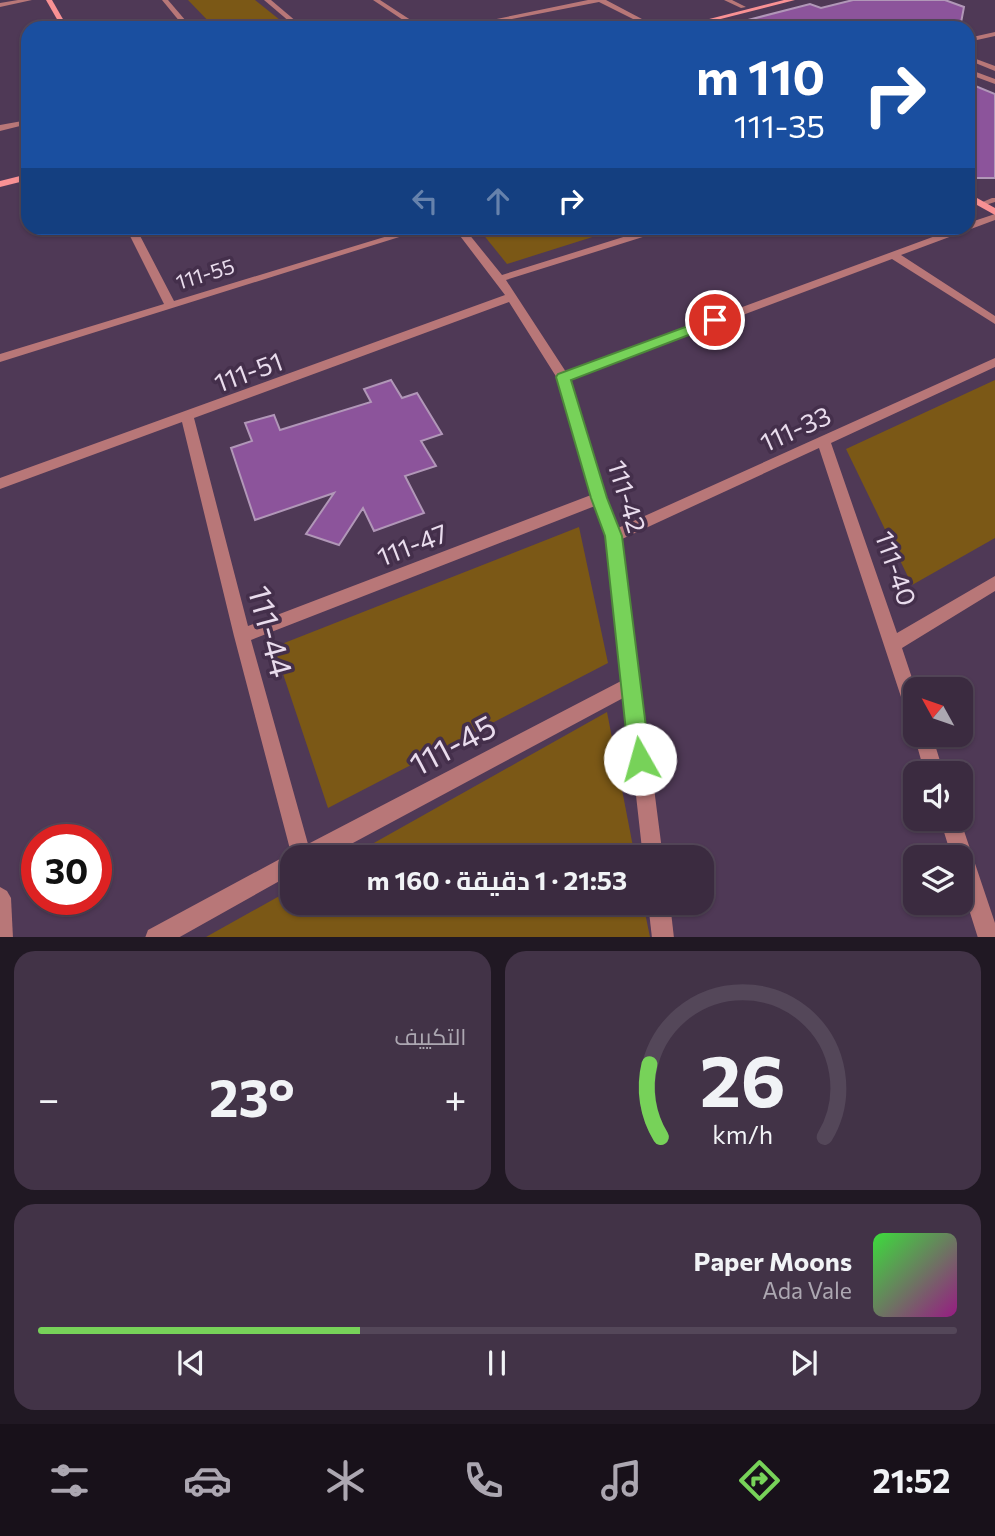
<!DOCTYPE html>
<html lang="ar">
<head>
<meta charset="utf-8">
<style>
  :root { --surface:#3b2b40; --page:#423347; --text:#f1f3f6; --muted:#aca7b1; --line:#544759; --accent:#77d259 }
  body { margin:0; font-family:Commissioner,Cairo,sans-serif; background:var(--page); color:var(--text); direction:rtl; height:100vh; display:flex; flex-direction:column; font-size:26px; white-space:nowrap }
  * { box-sizing:border-box; margin:0 }
  p { font-size:23px; color:var(--muted) }
  .icon { flex:none; width:38px; height:38px; fill:none; stroke:currentColor; stroke-width:2; stroke-linecap:round; stroke-linejoin:round }
  .map { position:relative; height:937px; overflow:hidden; direction:ltr }
  .side { display:flex; flex-direction:column; gap:14px; padding:14px; background:#201823; flex:1 }
  .side>* { flex:none }
  .top-card { position:absolute; left:21px; top:21px; width:954px; height:214px; border-radius:21px; box-shadow:0 2px 5px #0004,0 0 0 2px var(--line); direction:rtl; background:#1a4fa0; color:#fff; overflow:hidden }
  .needle { width:46px; rotate:310deg }
  .controls { position:absolute; left:903px; top:677px; display:grid; gap:14px }
  .controls a { display:grid; place-items:center; width:70px; height:70px; border-radius:14px; background:var(--surface); box-shadow:0 2px 5px #0004,0 0 0 2px var(--line); font-size:35px }
  .speed { position:absolute; left:21px; top:824px; display:flex; gap:14px; font-size:35px; font-weight:700; text-align:center }
  .speed>* { display:grid; place-content:center; width:91px; height:91px; border-radius:50%; background:var(--surface); box-shadow:0 2px 5px #0004,0 0 0 2px var(--line); line-height:1 }
  .speed .limit { border:10px solid #d22; background:#fff; color:#111 }
  .pin { position:absolute; display:grid; place-items:center; width:60px; height:60px; color:#fff; margin:-30px; border:4px solid #fff; border-radius:50%; box-shadow:0 2px 7px #0007 }
  .me { position:absolute; width:77px; margin:-38px; rotate:353deg; stroke-linejoin:round; filter:drop-shadow(0 0 5px #0008) }
  .turn { display:flex; align-items:center; gap:24px; height:147px; padding:0 35px; font-size:32px }
  .turn .icon { width:91px; height:91px; stroke-width:2.5 }
  .turn b { display:block; font-size:49px; line-height:60px }
  .lanes { display:flex; align-items:center; height:66px; padding:0 35px; background:#0003; justify-content:center; gap:35px; direction:ltr }
  .lanes .off { opacity:.35 }
  .big { font-size:52px; font-weight:700; line-height:1.1 }
  .side .tile { flex:1; display:flex; flex-direction:column; justify-content:center; gap:10px; min-width:0; padding:0 24px; border-radius:21px; background:var(--page) }
  .side .dial { align-items:center; gap:0 }
  .dial svg { height:182px; overflow:visible; fill:none; stroke:var(--line); stroke-width:7; stroke-linecap:round; text-anchor:middle }
  .dial text { fill:var(--text); stroke:none }
  .song { display:flex; align-items:center; gap:21px }
  .cover { width:84px; height:84px; border-radius:10px; background:linear-gradient(135deg,hsl(120 70% 55%),hsl(310 70% 35%)) }
  .played { height:7px; border-radius:4px; background:linear-gradient(90deg,var(--accent) 35%,var(--line) 35%) }
  .keys { display:flex; justify-content:space-around; direction:ltr }
  .heat { display:flex; justify-content:space-between; align-items:center; font-size:38px; direction:ltr }
  .side .tiles { flex:1; display:grid; gap:14px; grid-template-columns:1fr 1fr }
  .tile:last-child { grid-column:span 2 }
  .trip { position:absolute; left:280px; top:845px; width:434px; height:70px; border-radius:21px; background:var(--surface); box-shadow:0 2px 5px #0004,0 0 0 2px var(--line); font-weight:700; line-height:70px; text-align:center; direction:rtl }
  .tab-bar { display:flex; height:112px; justify-content:space-around; align-items:center; background:#18111a; color:var(--muted) }
  .tab-bar .icon { width:49px; height:49px }
  .tab-bar .active { color:var(--accent) }
  .tab-bar b { font-size:32px; color:var(--text) }
  .map>svg:first-child { display:block }
  .green { fill:#7b5816 }
  .building { fill:#8c549b; stroke:#b197b8; stroke-width:2 }
  .lines { fill:none; stroke-linecap:round; stroke-linejoin:round }
  .lane { fill:#b87778; fill-rule:evenodd }
  .street { fill:#b87778; fill-rule:evenodd }
  .secondary { fill:#f99194; fill-rule:evenodd }
  .route { fill:#77d259; stroke:#4d883a; stroke-width:2 }
  .labels { text-anchor:middle; dominant-baseline:central; stroke-width:7; stroke-linejoin:round; paint-order:stroke }
  .far-street-label { font-size:21px; fill:#e9dced; stroke:#442f4b }
  .street-label { font-size:26px; fill:#e9dced; stroke:#442f4b }
  .near-street-label { font-size:32px; fill:#e9dced; stroke:#442f4b }
</style>
</head>
<body>
<div class="map">
<svg width="995" height="938" viewBox="0 0 995 938">
  <rect width="100%" height="100%" fill="#4f3956"/>
  <g class="green">
    <polygon points="188,0 255,0 290,28 215,28"/>
    <polygon points="478,228 621,228 507,264"/>
    <polygon points="995,380 995,538 912,585 846,449"/>
    <polygon points="579,527 608,663 328,808 274,647"/>
    <polygon points="607,712 635,857 349,857"/>
    <polygon points="292,889 292,903 643,903 650,937 206,937"/>
  </g>
  <g class="building">
    <polygon points="853,0 945,0 964,7 960,28 749,28 748,20 810,4 821,8"/>
    <polygon points="968,83 995,94 995,178 968,178"/>
    <polygon points="391,380 402,398 417,393 442,434 421,441 436,466 405,476 424,513 374,531 363,508 339,545 306,534 334,493 255,520 231,448 252,441 245,423 274,415 280,430 371,402 364,389"/>
  </g>
  <g class="lines">
    <polygon class="lane" points="992,198 995,198 995,202 982,206 978,204"/>
    <g class="street">
      <polygon points="18,0 32,0 0,7 0,3"/>
      <polygon points="162,0 168,0 192,28 185,28"/>
      <polygon points="264,0 271,0 304,28 297,28"/>
      <polygon points="373,0 380,0 423,28 415,28"/>
      <polygon points="588,0 606,0 659,28 651,28 599,2 466,28 453,28"/>
      <polygon points="724,0 732,0 746,7 741,8"/>
      <polygon points="995,32 995,36 968,42 968,38"/>
      <polygon points="968,56 995,66 995,71 968,60"/>
      <polygon points="968,69 995,79 995,84 968,74"/>
      <polygon points="28,120 28,124 0,131 0,125"/>
      <path d="M995,214V220L901,255L995,316V324L892,259L570,380L606,498L618,528L995,358V367L831,443L897,633L995,576V591L902,648L916,690L915,720L909,718L906,712L819,448L622,539L663,858H643L625,697L325,858H292V874L178,938H145L148,930L291,853L234,636L182,422L0,489V478L505,295L454,228H464L502,275L652,228H666L665,230L506,280L566,372L957,228H968V223ZM509,302L557,378L591,495L248,626L194,418ZM595,506L606,536L623,680L308,844L251,640Z"/>
      <polygon points="126,228 136,228 174,301 414,228 428,228 0,362 0,354 164,304"/>
      <polygon points="915,732 915,735 932,735 944,774 925,774 914,735"/>
      <polygon points="940,819 960,819 995,923 995,938 978,938 961,884 961,858 952,858"/>
      <polygon points="0,887 7,891 11,898 13,938 0,938"/>
      <polygon points="648,903 670,903 674,938 652,938"/>
    </g>
    <g class="secondary">
      <polygon points="46,0 52,0 68,28 62,28"/>
      <polygon points="784,0 795,0 685,28 674,28"/>
      <polygon points="684,19 686,22 664,28 653,28"/>
      <polygon points="28,174 28,180 0,187 0,181"/>
      <polygon points="968,193 995,208 995,215 968,200"/>
    </g>
  </g>
  <polygon class="route" points="715,316 720,318 720,323 571,380 607,498 622,536 650,759 647,767 640,770 632,767 629,759 605,536 591,498 556,377 558,374"/>
  <g class="labels">
    <g class="far-street-label">
      <text transform="translate(205 273) rotate(-17)">111-55</text>
    </g>
    <g class="street-label">
      <text transform="translate(248 371) rotate(-20)">111-51</text>
      <text transform="translate(795 428) rotate(-24)">111-33</text>
      <text transform="translate(628 496) rotate(73)">111-42</text>
      <text transform="translate(412 544) rotate(-21)">111-47</text>
      <text transform="translate(897 568) rotate(71)">111-40</text>
    </g>
    <g class="near-street-label">
      <text transform="translate(272 631) rotate(75)">111-44</text>
      <text transform="translate(452 744) rotate(-28)">111-45</text>
    </g>
  </g>
</svg>
<div class="controls">
<a><svg class="needle" viewBox="-14 -14 28 28"><path d="M0-13l5 13h-10z" fill="#e53935"/><path d="M0 13l5-13h-10z" fill="#aca7b1"/></svg></a>
<a><svg class="icon" aria-label="sound" viewBox="0 0 24 24"><path d="M4 9h4l5-4v14l-5-4H4zM17 9q2 3 0 6"/></svg></a>
<a><svg class="icon" aria-label="layers" viewBox="0 0 24 24"><path d="M12 4l9 5-9 5-9-5zM3 14l9 5 9-5"/></svg></a>
</div>
<div class="speed"><div class="limit">30</div></div>
<div class="pin" style="left:715px;top:320px;background:#d93025"><svg class="icon" aria-label="arrive" viewBox="0 0 24 24"><path d="M6 21V4h12l-3 4 3 4H6"/></svg></div>
<svg class="me" style="left:640px;top:759px" viewBox="-20 -20 40 40"><circle r="19" fill="#fff"/><path d="M0-13L10 11 0 6-10 11z" fill="#77d259"/></svg>
<div class="trip">21:53 · 1 دقيقة · 160 m</div>
<div class="top-card">
<div class="turn"><svg class="icon" aria-label="right" viewBox="0 0 24 24"><path d="M7 20v-9h11M14 6l5 5-5 5"/></svg><div><b>110 m</b>111-35</div></div>
<div class="lanes"><svg class="icon off" aria-label="left" viewBox="0 0 24 24"><path d="M17 20v-9H6M10 6l-5 5 5 5"/></svg><svg class="icon off" aria-label="ahead" viewBox="0 0 24 24"><path d="M12 20V5M6 11l6-6 6 6"/></svg><svg class="icon" aria-label="right" viewBox="0 0 24 24"><path d="M7 20v-9h11M14 6l5 5-5 5"/></svg></div>
</div>
</div>
<section class="side">
<div class="tiles">
<div class="tile dial"><svg viewBox="0 0 100 80">
<path d="M14 69A42 42 0 1 1 86 69"/>
<path d="M14 69A42 42 0 0 1 9 37" stroke="#77d259"/>
<text x="50" y="56" font-size="32" font-weight="700">26</text>
<text x="50" y="72" font-size="11">km/h</text>
</svg></div>
<div class="tile"><p>التكييف</p>
<div class="heat"><a>−</a><b class="big">23°</b><a>+</a></div>
</div>
<div class="tile">
<div class="song"><i class="cover"></i><div><b>Paper Moons</b><p>Ada Vale</p></div></div>
<div class="played"></div>
<div class="keys"><svg class="icon" aria-label="previous" viewBox="0 0 24 24"><path d="M18 5L8 12l10 7zM5 5v14"/></svg><svg class="icon" aria-label="pause" viewBox="0 0 24 24"><path d="M8 5v14M16 5v14"/></svg><svg class="icon" aria-label="next" viewBox="0 0 24 24"><path d="M6 5l10 7-10 7zM19 5v14"/></svg></div>
</div>
</div>
</section>
<nav class="tab-bar">
<b>21:52</b>
<svg class="icon active" aria-label="directions" viewBox="0 0 24 24"><path d="M12 3l9 9-9 9-9-9zM9 14v-3h6M13 9l2 2-2 2"/></svg>
<svg class="icon" aria-label="music" viewBox="0 0 24 24"><path d="M9 18V5l10-2v13"/><circle cx="6" cy="18" r="3"/><circle cx="16" cy="16" r="3"/></svg>
<svg class="icon" aria-label="phone" viewBox="0 0 24 24"><path d="M5 4h4l2 5-3 2q2 4 5 5l2-3 5 2v4C11 20 4 13 5 4z"/></svg>
<svg class="icon" aria-label="climate" viewBox="0 0 24 24"><path d="M12 3v18M4 7l16 10M4 17L20 7"/></svg>
<svg class="icon" aria-label="car" viewBox="0 0 24 24"><path d="M5 17H2v-5l4-1 3-4h7l3 4 3 1v5h-3M9 17h6M6 11h13"/><circle cx="7" cy="17" r="2"/><circle cx="17" cy="17" r="2"/></svg>
<svg class="icon" aria-label="filters" viewBox="0 0 24 24"><path d="M4 7h16M4 17h16"/><circle cx="9" cy="7" r="2"/><circle cx="15" cy="17" r="2"/></svg>
</nav>
</body>
</html>
